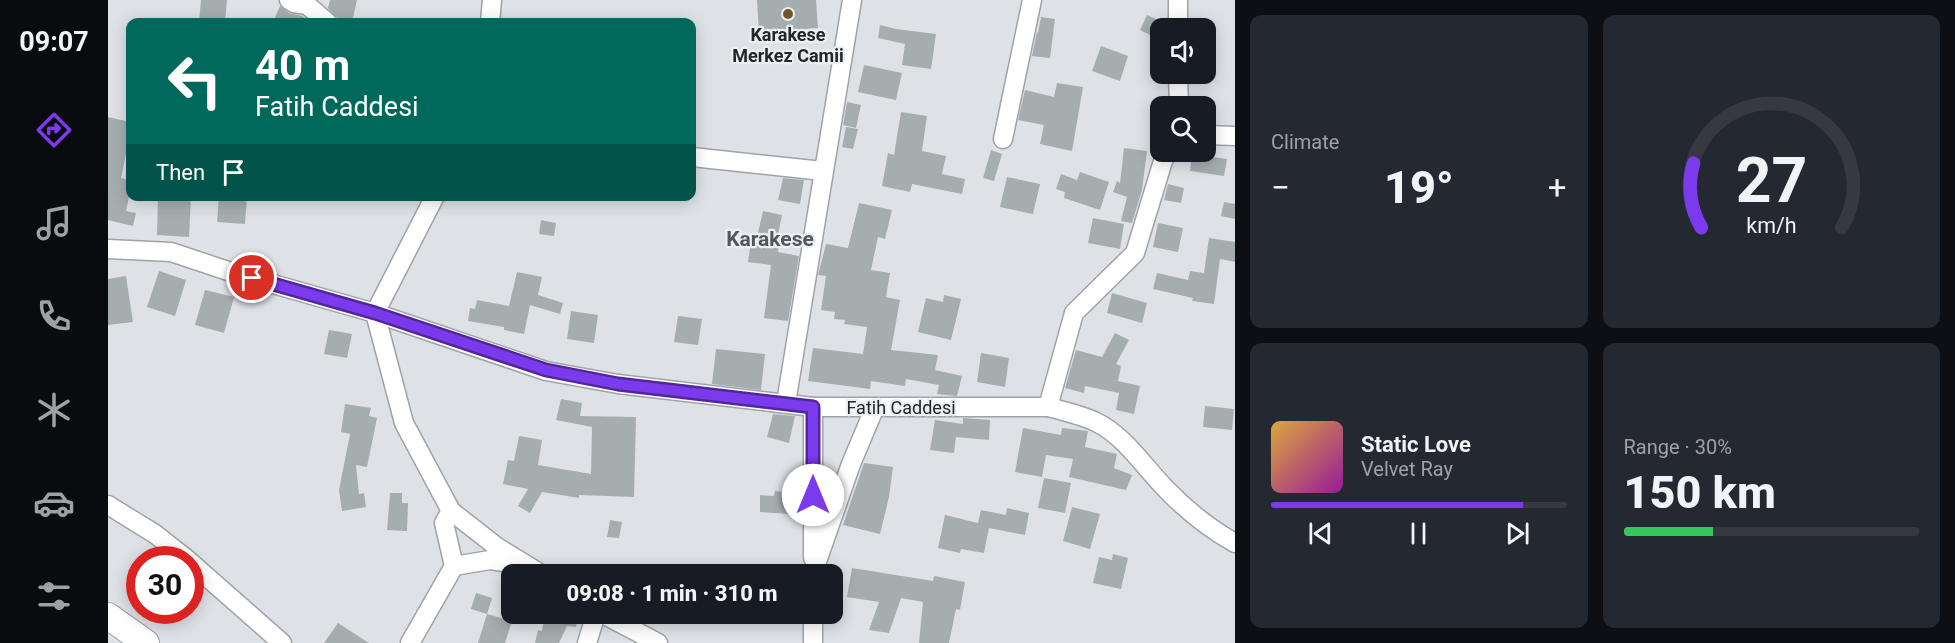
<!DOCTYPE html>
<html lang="en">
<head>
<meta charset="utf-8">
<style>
  :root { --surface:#171b24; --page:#242831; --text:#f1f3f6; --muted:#9ea1a6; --line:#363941; --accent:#7c3aed }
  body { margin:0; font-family:Roboto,sans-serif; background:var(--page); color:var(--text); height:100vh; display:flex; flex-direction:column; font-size:22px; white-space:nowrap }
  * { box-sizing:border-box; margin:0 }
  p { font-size:20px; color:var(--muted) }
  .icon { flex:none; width:33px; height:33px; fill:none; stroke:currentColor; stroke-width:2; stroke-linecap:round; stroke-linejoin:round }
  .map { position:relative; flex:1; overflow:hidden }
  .drawer { display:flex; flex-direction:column; gap:15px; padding:15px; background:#0d0f14; width:720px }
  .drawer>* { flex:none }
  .hud { position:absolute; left:18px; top:18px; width:570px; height:183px; border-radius:12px; box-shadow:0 3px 15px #0003; background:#00695c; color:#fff; overflow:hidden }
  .fabs { position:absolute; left:1042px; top:18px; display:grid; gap:12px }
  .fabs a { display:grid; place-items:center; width:66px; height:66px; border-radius:12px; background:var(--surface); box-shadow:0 3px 15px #0003; font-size:30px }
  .speed { position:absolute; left:18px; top:546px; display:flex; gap:12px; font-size:30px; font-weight:700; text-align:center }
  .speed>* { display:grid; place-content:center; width:78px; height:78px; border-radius:50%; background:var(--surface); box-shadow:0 3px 15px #0003; line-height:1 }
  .speed .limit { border:9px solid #d22; background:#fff; color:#111 }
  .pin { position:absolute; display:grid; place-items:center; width:51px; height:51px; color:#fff; margin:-26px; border:3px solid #fff; border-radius:50%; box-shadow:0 2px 6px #0007 }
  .me { position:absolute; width:66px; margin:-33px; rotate:0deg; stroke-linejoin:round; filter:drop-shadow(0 0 4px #0008) }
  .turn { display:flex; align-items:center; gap:21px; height:126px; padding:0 30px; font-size:27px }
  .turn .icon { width:78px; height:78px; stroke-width:2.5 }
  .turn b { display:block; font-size:42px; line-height:51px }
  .then { display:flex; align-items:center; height:57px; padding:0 30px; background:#0003; gap:12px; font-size:22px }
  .big { font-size:45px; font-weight:800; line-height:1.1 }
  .drawer .widget { flex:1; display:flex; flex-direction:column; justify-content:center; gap:9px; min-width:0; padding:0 21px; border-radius:12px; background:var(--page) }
  .drawer .dial { align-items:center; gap:0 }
  .dial svg { height:156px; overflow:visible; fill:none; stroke:var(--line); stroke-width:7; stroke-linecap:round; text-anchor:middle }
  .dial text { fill:var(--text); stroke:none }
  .song { display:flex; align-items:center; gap:18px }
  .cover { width:72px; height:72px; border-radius:9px; background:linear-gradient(135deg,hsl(40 70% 55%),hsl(300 70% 35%)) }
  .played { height:6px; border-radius:3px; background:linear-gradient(90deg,var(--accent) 85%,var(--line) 85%) }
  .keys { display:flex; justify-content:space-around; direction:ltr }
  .heat { display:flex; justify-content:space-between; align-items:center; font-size:33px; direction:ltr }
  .charge { height:9px; border-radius:4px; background:linear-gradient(90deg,#34c759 30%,var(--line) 0) }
  .drawer .tiles { flex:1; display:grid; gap:15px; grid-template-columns:repeat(2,1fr) }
  .trip { position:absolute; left:393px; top:564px; width:342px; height:60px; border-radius:12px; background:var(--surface); box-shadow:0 3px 15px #0003; font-weight:800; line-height:60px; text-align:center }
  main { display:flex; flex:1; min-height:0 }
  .dock { display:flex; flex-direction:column; width:108px; justify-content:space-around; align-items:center; background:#090b0e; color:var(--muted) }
  .dock .icon { width:42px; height:42px }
  .dock .active { color:var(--accent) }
  .dock b { font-size:27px; color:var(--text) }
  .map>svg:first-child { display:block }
  .building { fill:#a6adaf }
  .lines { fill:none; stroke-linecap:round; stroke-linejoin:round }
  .minor-casing { stroke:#9fa3a8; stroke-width:21 }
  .highway-casing { stroke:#9fa3a8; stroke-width:28 }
  .minor { stroke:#fff; stroke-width:18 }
  .highway { stroke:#fff; stroke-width:26 }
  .route-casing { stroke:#51269a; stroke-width:15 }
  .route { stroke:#7c3aed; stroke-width:10 }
  .poi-dot { fill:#6e5626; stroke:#ebeff4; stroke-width:2 }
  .labels { text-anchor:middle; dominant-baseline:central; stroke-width:4.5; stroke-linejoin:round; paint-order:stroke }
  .poi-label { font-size:18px; font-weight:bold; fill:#232527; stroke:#ebeff4 }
  .street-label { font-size:18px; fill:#232527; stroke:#ebeff4 }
  .quarter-label { font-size:21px; font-weight:bold; fill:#53565a; stroke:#ebeff4 }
</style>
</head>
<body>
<main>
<nav class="dock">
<b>09:07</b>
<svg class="icon active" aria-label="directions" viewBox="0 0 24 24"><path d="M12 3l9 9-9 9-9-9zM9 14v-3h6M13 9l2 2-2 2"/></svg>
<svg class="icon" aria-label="music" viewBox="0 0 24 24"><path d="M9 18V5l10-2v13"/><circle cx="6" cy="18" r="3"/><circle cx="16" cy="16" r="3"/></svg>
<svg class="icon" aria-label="phone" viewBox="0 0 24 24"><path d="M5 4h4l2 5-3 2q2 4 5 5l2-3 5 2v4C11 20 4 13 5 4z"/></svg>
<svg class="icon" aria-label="climate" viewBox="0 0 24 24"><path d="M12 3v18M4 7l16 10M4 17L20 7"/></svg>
<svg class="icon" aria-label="car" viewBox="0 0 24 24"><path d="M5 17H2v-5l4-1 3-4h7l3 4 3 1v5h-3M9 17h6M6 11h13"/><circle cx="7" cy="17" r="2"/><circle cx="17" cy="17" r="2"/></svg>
<svg class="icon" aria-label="filters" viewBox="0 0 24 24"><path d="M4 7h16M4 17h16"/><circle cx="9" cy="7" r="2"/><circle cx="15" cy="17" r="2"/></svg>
</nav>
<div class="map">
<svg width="1127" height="643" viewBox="0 0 1127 643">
  <rect width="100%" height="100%" fill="#dee2e7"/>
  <g class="building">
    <polygon points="93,0 119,0 117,22 91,22"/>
    <polygon points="222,0 249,0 244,22 230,19 220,8"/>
    <polygon points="649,0 708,0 710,28 651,33"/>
    <polygon points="172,6 181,13 194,16 202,22 165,22"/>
    <polygon points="1039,15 1050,20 1042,35 1032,30"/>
    <polygon points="933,17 947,19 942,58 924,56 929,32 930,33"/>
    <polygon points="772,25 788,29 828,34 823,69 794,65 797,44 770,38"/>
    <polygon points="993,46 1020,56 1012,81 984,71"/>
    <polygon points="756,65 794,73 788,100 750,92"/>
    <polygon points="949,83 975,87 964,151 932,144 936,125 910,120 917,90 946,97"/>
    <polygon points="739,102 753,105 748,128 735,125"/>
    <polygon points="793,112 819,116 814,151 838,156 834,174 857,179 854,194 804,184 802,192 774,186 780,153 786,155"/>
    <polygon points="0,117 22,122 22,134 13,178 22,180 22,192 18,211 28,213 25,226 0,220"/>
    <polygon points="738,127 750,129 745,149 734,147"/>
    <polygon points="1016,148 1039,151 1034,190 1024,223 1013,221 1019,197 1005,192 1009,181 1012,183"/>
    <polygon points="883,150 894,154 886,181 875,178"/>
    <polygon points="1084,154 1119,159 1116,176 1082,171"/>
    <polygon points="972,172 1001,182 992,210 956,198 957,192 948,189 953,174 969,180"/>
    <polygon points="899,177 932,184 925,214 892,207"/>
    <polygon points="675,178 696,180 692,204 670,200"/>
    <polygon points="1060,184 1076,188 1073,203 1056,200"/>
    <polygon points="50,196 83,196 81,237 49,235"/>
    <polygon points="111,196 139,196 137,224 109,222"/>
    <polygon points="1116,202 1127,204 1127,219 1113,216"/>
    <polygon points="751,203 784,210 777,239 770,237 763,270 782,273 778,297 792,300 783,350 830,355 827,370 854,376 849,396 829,394 831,385 798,379 797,386 763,381 762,389 700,381 705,348 755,354 759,327 736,324 737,320 726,319 727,312 713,310 718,276 710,275 718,244 740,248"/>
    <polygon points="655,211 674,215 668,245 671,245 670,252 691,256 680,321 656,318 663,265 640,262 643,241 648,242"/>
    <polygon points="985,218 1016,224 1012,249 980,243"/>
    <polygon points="433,220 448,223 446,236 431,234"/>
    <polygon points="1050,223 1075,228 1070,252 1045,247"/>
    <polygon points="1101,238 1127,242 1127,262 1112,259 1106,304 1084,301 1085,298 1045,289 1049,273 1080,280 1082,271 1096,273"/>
    <polygon points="51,271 78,280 67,316 39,307"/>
    <polygon points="409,272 434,277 430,295 455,303 452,314 422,305 416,334 396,330 396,327 360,321 362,308 367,309 369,300 401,306"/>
    <polygon points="18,276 25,322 0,325 0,279"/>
    <polygon points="97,290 126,297 116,333 87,325"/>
    <polygon points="1004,293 1039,303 1034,323 999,313"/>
    <polygon points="836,295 853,299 843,340 810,332 818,298 835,302"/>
    <polygon points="463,311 490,315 486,343 459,339"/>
    <polygon points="570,316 594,319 590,345 566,342"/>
    <polygon points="221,330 244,334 239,358 216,354"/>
    <polygon points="1007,333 1021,340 1008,364 1013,366 1010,381 1032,386 1026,414 1008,410 1011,393 977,386 976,393 957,388 968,350 994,357"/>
    <polygon points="608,349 657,354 653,390 604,384"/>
    <polygon points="873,353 901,358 897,387 869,382"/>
    <polygon points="453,399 474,403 472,416 528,417 526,497 471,495 471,498 434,492 422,513 410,506 420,489 395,484 400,460 406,461 411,436 434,440 430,465 483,474 484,427 448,420"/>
    <polygon points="237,404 263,408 261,416 269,418 259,467 248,465 251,494 256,493 258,507 234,511 231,490 242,434 233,432"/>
    <polygon points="1097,406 1126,409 1124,430 1095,427"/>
    <polygon points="665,414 687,416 681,443 659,437"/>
    <polygon points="855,418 882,420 881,440 848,437 846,453 822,450 827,420 855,424"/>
    <polygon points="915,428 953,435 954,428 980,431 977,447 1009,454 1006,468 1024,475 1018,490 961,477 965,459 938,455 934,477 907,472"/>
    <polygon points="756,463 785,467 781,497 772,534 735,525"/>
    <polygon points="936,478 963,483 957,513 930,508"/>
    <polygon points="667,491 684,493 683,514 652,512 652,495 666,496"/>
    <polygon points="282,493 294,493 294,503 300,503 299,531 279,530"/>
    <polygon points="964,507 992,514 982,549 955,541"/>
    <polygon points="899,508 921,513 917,535 881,528 876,553 853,549 852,553 830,548 837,515 870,523 873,510 898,515"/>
    <polygon points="502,520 514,522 511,538 499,537"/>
    <polygon points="1005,554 1020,558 1013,589 985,583 991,557 1004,560"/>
    <polygon points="744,568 825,581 826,576 857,582 852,610 848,609 841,643 811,643 815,602 793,598 781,633 761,630 771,602 739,597"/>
    <polygon points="368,593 384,598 379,614 363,609"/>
    <polygon points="379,614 404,621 397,643 370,643"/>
    <polygon points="437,614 470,614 468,627 459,626 451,643 427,643 430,630 434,631"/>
    <polygon points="230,623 261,643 216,643"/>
  </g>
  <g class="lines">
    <g class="minor-casing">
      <g id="minor">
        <polyline points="181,0 186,3 199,5 219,22"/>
        <polyline points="1070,0 1070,28"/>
        <polyline points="382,22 384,0"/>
        <polyline points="1070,74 1071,106"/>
        <polyline points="1098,135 1127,136"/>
        <polyline points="895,139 924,0"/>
        <polyline points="584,157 715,171"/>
        <polyline points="327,196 267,313 296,423 343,511 389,547 433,574"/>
        <path d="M0,249L63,252L123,272L267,313L438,371L510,384L705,407H940C956,411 973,415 988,422C1017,436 1036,467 1058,489C1078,510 1102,529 1127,543"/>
        <polyline points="678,403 744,0"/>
        <polyline points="940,407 966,313 1027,253 1055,161 1060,152"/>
        <polyline points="0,505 47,534 80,560"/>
        <polyline points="705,558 705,407"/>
        <polyline points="82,562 174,643"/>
        <polyline points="346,566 382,560 409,564"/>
        <polyline points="705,573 743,464 767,407"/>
        <polyline points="495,614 550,643"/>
        <polyline points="302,643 346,566 336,523 343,511"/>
        <polyline points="479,643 488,614"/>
        <polyline points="705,643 705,614"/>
      </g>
    </g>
    <g class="highway-casing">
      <polyline id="highway" points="0,616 38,643"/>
    </g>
    <use href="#minor" class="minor"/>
    <use href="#highway" class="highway"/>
  </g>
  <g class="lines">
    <g class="route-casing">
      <polyline id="route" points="144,278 267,313 438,370 510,384 705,407 705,495"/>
    </g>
    <use href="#route" class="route"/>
  </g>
  <circle class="poi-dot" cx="680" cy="14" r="6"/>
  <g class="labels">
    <g class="poi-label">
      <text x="680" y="34">Karakese<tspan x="680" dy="21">Merkez Camii</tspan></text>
    </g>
    <g class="street-label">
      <text x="793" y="407">Fatih Caddesi</text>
    </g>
    <g class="quarter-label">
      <text x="662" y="239">Karakese</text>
    </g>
  </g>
</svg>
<div class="fabs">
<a><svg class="icon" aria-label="sound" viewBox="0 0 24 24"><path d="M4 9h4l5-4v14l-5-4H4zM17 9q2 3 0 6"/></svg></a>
<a><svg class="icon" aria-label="search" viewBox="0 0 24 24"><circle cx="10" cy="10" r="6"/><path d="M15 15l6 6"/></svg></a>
</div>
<div class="speed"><div class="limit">30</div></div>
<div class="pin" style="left:144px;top:278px;background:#d93025"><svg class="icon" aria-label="arrive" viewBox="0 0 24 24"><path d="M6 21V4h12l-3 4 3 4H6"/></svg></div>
<svg class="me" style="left:705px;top:495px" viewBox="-20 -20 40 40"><circle r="19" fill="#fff"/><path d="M0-13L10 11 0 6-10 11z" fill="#7c3aed"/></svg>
<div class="trip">09:08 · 1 min · 310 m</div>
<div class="hud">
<div class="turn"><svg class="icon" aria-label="left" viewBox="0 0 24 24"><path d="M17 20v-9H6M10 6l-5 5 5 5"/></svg><div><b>40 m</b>Fatih Caddesi</div></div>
<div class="then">Then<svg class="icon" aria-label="arrive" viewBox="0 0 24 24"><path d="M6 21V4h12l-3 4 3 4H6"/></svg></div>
</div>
</div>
<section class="drawer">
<div class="tiles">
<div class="widget"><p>Climate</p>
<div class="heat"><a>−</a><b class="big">19°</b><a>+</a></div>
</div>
<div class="widget dial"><svg viewBox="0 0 100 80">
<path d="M14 69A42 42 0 1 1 86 69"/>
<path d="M14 69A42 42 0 0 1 10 36" stroke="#7c3aed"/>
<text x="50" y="56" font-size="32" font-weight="700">27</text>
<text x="50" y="72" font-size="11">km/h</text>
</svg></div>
<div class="widget">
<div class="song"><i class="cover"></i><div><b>Static Love</b><p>Velvet Ray</p></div></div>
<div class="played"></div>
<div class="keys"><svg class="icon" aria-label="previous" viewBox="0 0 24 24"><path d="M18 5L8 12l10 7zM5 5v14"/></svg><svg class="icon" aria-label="pause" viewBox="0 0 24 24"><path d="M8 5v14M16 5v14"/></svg><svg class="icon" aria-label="next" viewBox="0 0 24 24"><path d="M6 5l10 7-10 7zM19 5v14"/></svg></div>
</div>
<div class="widget"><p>Range · 30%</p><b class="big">150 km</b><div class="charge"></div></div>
</div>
</section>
</main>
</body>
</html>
